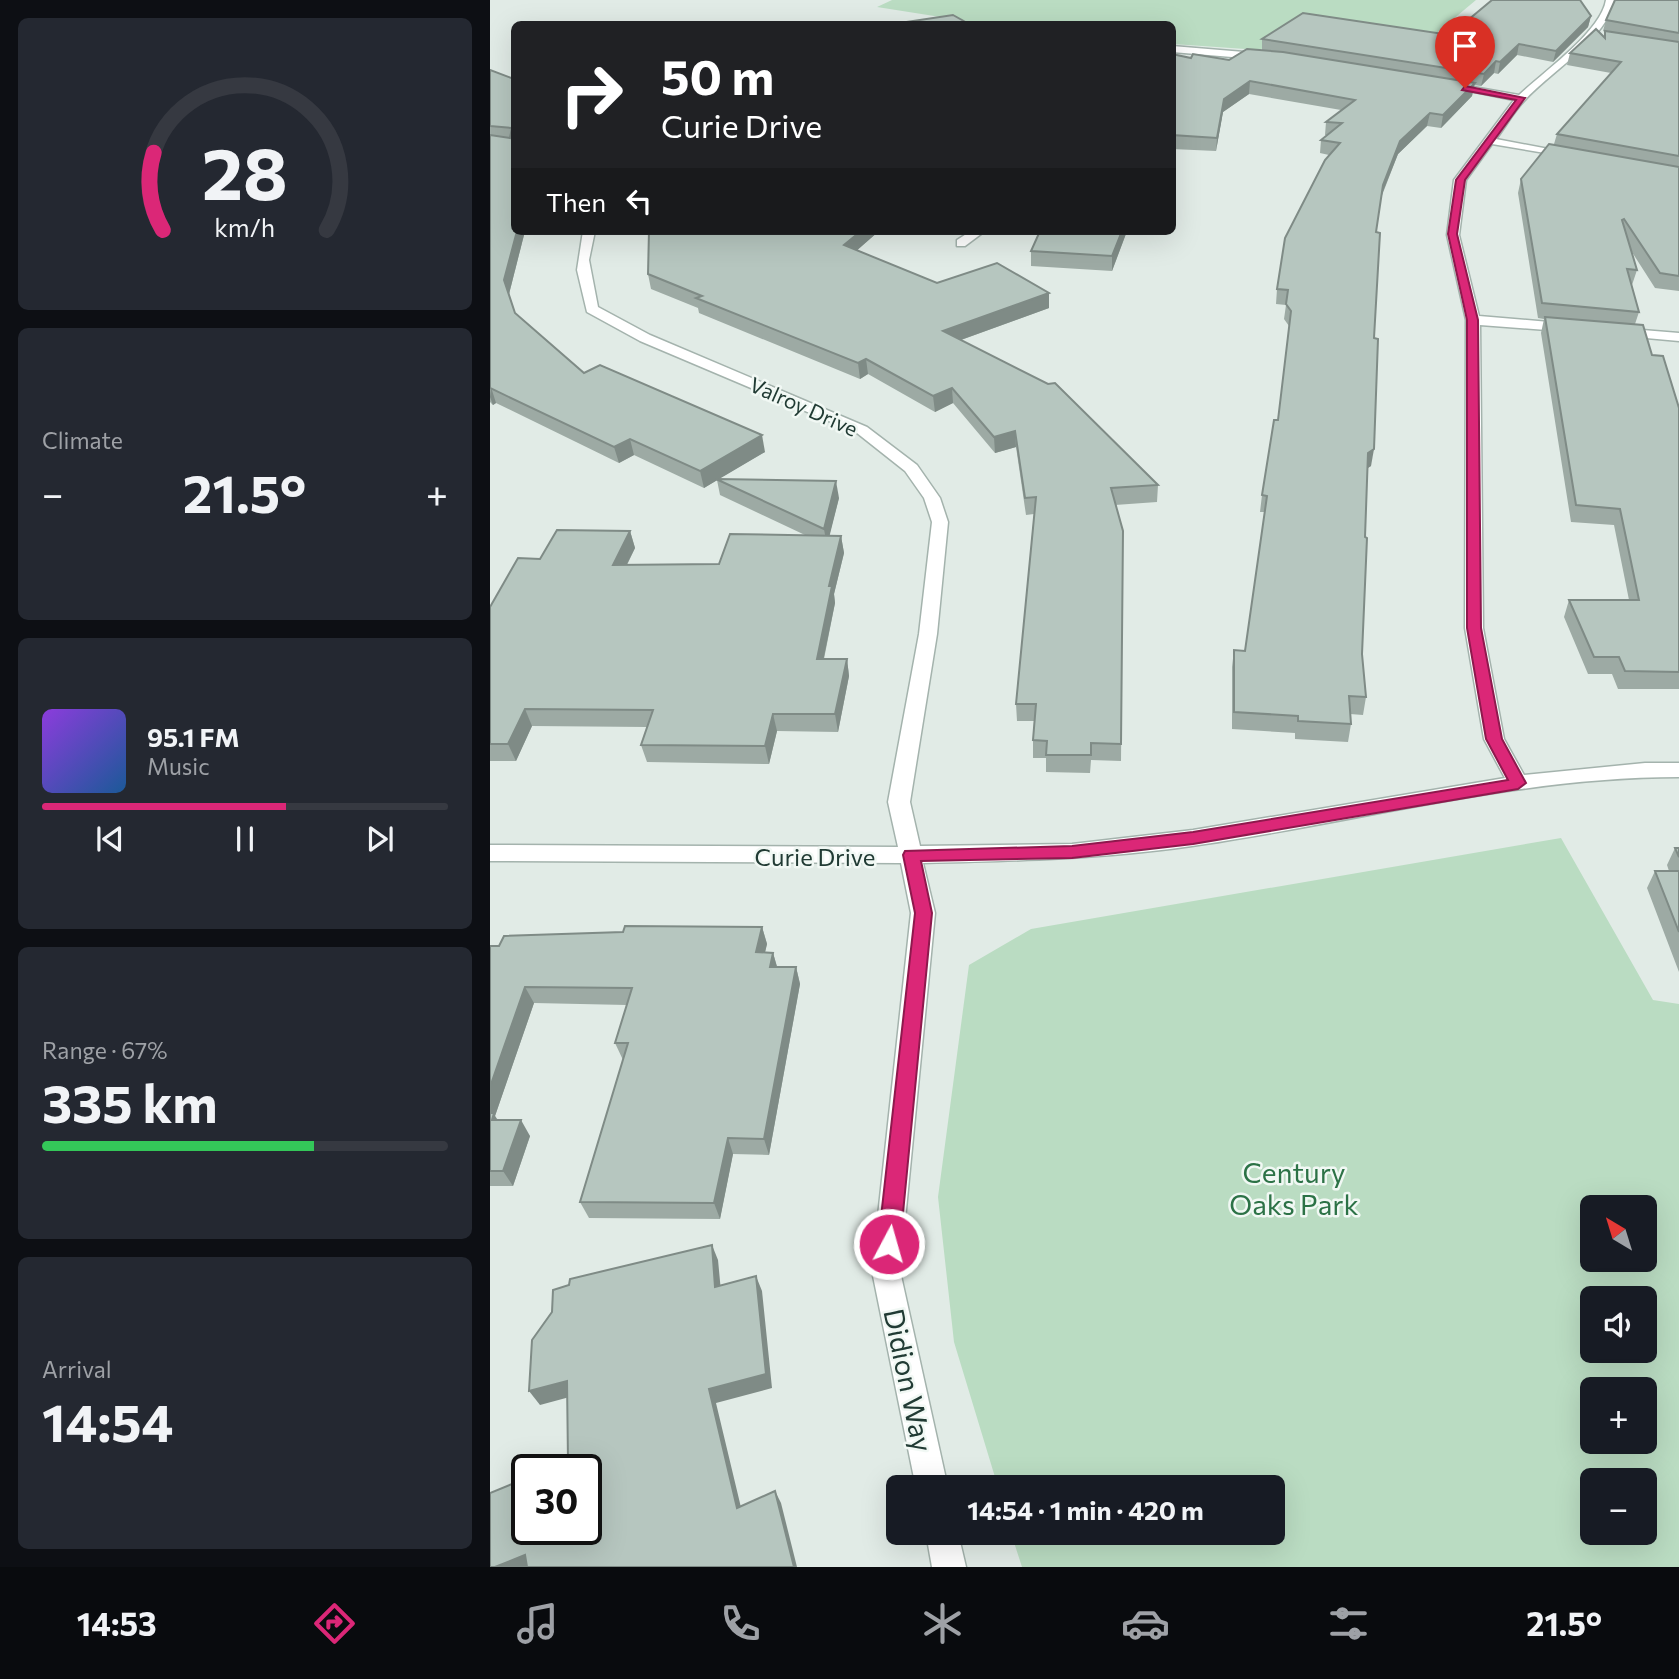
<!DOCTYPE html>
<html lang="en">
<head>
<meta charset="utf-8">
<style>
  :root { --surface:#171b24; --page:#242831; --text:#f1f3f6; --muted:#9ea1a6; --line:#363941; --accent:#db2777 }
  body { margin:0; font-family:Commissioner,sans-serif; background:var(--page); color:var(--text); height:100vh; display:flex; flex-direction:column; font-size:26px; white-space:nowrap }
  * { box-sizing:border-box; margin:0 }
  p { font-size:23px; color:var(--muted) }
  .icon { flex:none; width:38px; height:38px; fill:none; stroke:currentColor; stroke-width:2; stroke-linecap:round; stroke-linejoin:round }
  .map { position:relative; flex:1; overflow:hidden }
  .panel { display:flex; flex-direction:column; gap:18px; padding:18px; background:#0d0f14; width:490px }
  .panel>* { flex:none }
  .hud { position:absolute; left:21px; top:21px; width:665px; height:214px; border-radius:10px; box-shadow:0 7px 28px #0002; background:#202124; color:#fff; overflow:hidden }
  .needle { width:46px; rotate:322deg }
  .tools { position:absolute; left:1090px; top:1195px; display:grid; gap:14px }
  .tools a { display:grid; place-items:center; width:77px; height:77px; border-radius:10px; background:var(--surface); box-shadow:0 7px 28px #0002; font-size:35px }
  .speed { position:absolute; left:21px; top:1454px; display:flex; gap:14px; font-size:35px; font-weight:700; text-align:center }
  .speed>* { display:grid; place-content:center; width:91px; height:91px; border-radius:50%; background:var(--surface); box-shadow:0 7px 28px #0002; line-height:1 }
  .speed .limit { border:4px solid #111; border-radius:10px; background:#fff; color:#111 }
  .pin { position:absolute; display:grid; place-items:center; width:60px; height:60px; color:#fff; margin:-72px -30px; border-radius:50% 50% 50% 0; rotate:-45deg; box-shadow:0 0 7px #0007 }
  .pin .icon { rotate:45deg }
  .me { position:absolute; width:77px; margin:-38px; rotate:6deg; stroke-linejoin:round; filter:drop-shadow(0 0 5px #0008) }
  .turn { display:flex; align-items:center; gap:24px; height:147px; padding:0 35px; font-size:32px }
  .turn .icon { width:91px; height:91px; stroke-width:2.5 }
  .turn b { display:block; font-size:49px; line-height:60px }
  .then { display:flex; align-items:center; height:66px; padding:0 35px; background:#0003; gap:14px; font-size:26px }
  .big { font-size:52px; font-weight:700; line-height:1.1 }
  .panel .tile { flex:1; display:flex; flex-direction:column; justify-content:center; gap:10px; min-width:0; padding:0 24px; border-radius:10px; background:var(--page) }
  .panel .dial { align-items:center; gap:0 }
  .dial svg { height:182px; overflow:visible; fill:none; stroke:var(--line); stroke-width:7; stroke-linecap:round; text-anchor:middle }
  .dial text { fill:var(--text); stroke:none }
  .song { display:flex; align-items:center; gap:21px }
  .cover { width:84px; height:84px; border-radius:10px; background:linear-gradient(135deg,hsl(270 70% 55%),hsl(210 70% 35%)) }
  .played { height:7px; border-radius:4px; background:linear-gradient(90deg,var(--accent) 60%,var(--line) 60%) }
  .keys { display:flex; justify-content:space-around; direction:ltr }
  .heat { display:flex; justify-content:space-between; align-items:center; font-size:38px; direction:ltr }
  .charge { height:10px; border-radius:5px; background:linear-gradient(90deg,#34c759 67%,var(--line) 0) }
  .trip { position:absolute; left:396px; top:1475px; width:399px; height:70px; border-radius:10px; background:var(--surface); box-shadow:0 7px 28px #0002; font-weight:700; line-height:70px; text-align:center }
  .menu { display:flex; height:112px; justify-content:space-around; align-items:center; background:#090b0e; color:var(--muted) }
  .menu .icon { width:49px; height:49px }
  .menu .on { color:var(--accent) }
  .menu b { font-size:32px; color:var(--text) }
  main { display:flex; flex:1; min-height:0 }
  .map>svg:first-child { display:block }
  .green { fill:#badcc2; fill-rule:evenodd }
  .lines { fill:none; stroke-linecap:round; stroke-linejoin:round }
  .minor-casing { stroke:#a4b3ad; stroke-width:3 }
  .minor { fill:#fff; fill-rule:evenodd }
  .wall { fill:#9daaa4 }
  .shaded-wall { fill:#7f8b86 }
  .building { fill:#b6c6bf; stroke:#7f8b86; stroke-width:2 }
  .route { fill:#db2777; stroke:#8e194d; stroke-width:2 }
  .labels { text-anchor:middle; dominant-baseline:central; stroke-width:5; stroke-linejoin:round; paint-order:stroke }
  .far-street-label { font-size:21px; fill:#213b34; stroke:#f1f8f4 }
  .street-label { font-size:24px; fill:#213b34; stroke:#f1f8f4 }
  .near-park-label { font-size:28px; fill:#2c7246; stroke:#f1f8f4 }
  .near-street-label { font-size:28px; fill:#213b34; stroke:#f1f8f4 }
</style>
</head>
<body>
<main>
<section class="panel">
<div class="tile dial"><svg viewBox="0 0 100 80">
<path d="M14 69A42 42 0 1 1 86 69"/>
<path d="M14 69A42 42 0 0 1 10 35" stroke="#db2777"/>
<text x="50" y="56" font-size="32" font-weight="700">28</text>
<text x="50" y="72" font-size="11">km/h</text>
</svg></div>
<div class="tile"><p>Climate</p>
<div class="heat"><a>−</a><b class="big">21.5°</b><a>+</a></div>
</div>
<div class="tile">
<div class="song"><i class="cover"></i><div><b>95.1 FM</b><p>Music</p></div></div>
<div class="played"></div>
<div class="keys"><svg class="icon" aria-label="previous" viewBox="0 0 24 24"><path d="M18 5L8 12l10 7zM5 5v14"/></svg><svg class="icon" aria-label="pause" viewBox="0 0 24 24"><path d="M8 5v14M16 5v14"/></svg><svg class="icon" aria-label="next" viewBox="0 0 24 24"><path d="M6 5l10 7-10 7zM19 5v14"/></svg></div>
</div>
<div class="tile"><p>Range · 67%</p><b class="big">335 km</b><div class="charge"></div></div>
<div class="tile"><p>Arrival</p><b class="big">14:54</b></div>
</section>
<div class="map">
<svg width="1189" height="1567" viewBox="0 0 1189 1567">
  <rect width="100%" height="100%" fill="#e1ebe6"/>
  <g class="green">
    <polygon points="402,0 986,0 943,36 820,17 770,50 683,44 682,24 495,24 387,7"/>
    <path d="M1071,838L1163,1000L1189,1004V1567H532L521,1533H782V1488L508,1487L464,1342L448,1197L479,965L541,929ZM1102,1208H1155V1260H1102ZM1102,1298H1155V1351H1102ZM1102,1390H1155V1442H1102ZM1102,1480H1155V1533H1102Z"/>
  </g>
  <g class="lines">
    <g class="minor-casing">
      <g id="minor">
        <path d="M1116,0H1124C1119,37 1059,73 1035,100C1024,111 1016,126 1006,139L1085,154V158L1002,144L976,180L969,235L989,316L1082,324L1089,328L1082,332L990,325L993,628L1014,739L1034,775L1155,763H1189V777C1025,777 864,823 702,846C613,859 524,861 433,863L445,913L410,1271L458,1488H426L382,1271L421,913L411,863L0,861V845L408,847L398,802L429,634L442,522L434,498L415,471L367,433L150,341L97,312L87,270L93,231H105L99,260L108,307L160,335L377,427L427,465L450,498L458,522L447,634L420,802L430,846L582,844L703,830L1015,778L994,739L975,628L976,320L957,235L964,180L1024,100L950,85L955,82L1029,95C1052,73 1111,32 1116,0Z"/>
        <polygon points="682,46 778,54 783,57 778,60 682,52"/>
        <polygon points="481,231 495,231 475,246 467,246 467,240"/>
        <polygon points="1128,328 1189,333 1189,341 1123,335 1121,332"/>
        <polygon points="436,1533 468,1533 476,1567 442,1567"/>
      </g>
    </g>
    <use href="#minor" class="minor"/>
  </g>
  <g class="wall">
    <polygon points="1189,0 1189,291 1165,288 1140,249 1147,270 1142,285 1141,285 1149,312 1145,324 1189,408 1189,689 1128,689 1122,674 1098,674 1074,617 1079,600 1139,600 1124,525 1081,522 1051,333 1054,319 1048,318 1028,193 1031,179 1064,144 1067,134 1121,73 1077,65 1080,53 1114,37 1115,32 1113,31 1116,20"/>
    <polygon points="1101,16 1098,27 1063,62 1027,55 1008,74 1004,73 991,86 984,85 982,96 951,128 937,126 908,154 891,198 886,232 881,466 877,468 872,654 876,697 873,715 860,714 861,724 858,742 805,739 805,733 742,729 742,667 744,650 755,651 775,512 770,512 772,495 788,420 799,326 794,319 796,305 786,304 787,289 839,155 830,153 831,140 837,135 835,135 836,122 851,110 759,94 733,112 726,151 682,149 682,54 701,58 739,60 772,50 772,39 960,35"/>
    <polygon points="0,70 24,79 24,231 35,231 19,294 25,313 94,373 275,452 228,479 349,498 339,536 351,536 354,553 344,594 345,603 334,659 357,659 359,676 348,732 287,731 279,764 157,762 151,745 157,727 42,726 26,761 0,761 0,607 50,559 140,531 145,548 137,565 229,564 315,535 230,495 227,480 214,488 144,455 129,463 6,403 3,405 0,402"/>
    <polygon points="159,231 389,231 367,250 447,283 559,293 559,308 471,340 668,485 667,502 625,505 633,531 631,761 601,760 600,773 556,772 556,758 543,758 543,740 544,721 527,721 526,704 544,514 536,515 526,447 505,453 463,403 445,412 378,374 370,379 209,313 208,308 161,289 158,274"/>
    <polygon points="637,231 622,271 541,266 541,251"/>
    <polygon points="1185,848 1189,848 1189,972 1157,888 1165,871 1179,871 1177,865"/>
    <polygon points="272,927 277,944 275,952 283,953 287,967 306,967 310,984 279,1155 243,1154 230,1219 99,1218 90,1202 133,1060 125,1043 137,1005 44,1003 5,1116 8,1120 40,1136 23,1186 0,1186 0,946"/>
  </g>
  <g class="shaded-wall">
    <polygon points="1101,16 1098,27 1063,62 1066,51"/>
    <polygon points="1029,44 1027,55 1008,74 1010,62"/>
    <polygon points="1006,61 1004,73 991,86 994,74"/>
    <polygon points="760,81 759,94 733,112 726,151 727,138 734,99"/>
    <polygon points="985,83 982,96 951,128 953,115"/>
    <polygon points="940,113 937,126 908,154 890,199 893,185 910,141"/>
    <polygon points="27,231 35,231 19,294 14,280"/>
    <polygon points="371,231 389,231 356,260 354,245"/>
    <polygon points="632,231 637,231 622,271 622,256"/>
    <polygon points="559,293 559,308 454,346 453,331"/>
    <polygon points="376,359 378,374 370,379 368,363"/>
    <polygon points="1,387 6,403 3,405 0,397"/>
    <polygon points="462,388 463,403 445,412 443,396"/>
    <polygon points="525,431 526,447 505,453 504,437"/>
    <polygon points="272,435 275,452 214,488 210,471"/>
    <polygon points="140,439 144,455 129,463 124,447"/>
    <polygon points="884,449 881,466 875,470 878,453"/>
    <polygon points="346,481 349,498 337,546 334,529"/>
    <polygon points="140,531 145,548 128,582 123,565"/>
    <polygon points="351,536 354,553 344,594 345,603 330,676 327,659 339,586"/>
    <polygon points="357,659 359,676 348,732 345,714"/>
    <polygon points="35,709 42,726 26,761 18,744"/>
    <polygon points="283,714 287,731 279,764 275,746"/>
    <polygon points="272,927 277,944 271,969 266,952"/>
    <polygon points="283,953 288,970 280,967"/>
    <polygon points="306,967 310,984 279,1155 274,1139"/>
    <polygon points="35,987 44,1003 5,1116 13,1130 0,1129 0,1087"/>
    <polygon points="31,1120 40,1136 23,1186 13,1171"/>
    <polygon points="238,1138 243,1154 230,1219 224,1203"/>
    <polygon points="222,1245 228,1260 232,1302 225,1287"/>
    <polygon points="266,1276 272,1291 282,1388 226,1403 254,1520 247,1508 219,1389"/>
    <polygon points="77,1381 87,1395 50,1405 39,1391"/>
    <polygon points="285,1491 291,1503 307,1567 304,1567"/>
    <polygon points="35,1555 46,1567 5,1567"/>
  </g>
  <g class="building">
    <polygon points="1002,0 1090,0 1101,16 1066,51 1029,44 1010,62 1006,61 994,74 772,39 813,13 960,35"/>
    <polygon points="1125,0 1189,0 1189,33 1116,20"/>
    <polygon points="463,15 479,24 403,24"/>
    <polygon points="1106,29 1115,38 1115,31 1189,42 1189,156 1067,134 1131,62 1080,53"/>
    <polygon points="757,49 793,52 985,83 953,115 940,113 910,141 893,185 886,232 890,233 884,338 888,339 884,449 878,453 875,537 877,538 872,654 876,697 859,696 861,724 808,721 808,716 744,712 744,650 755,651 777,496 772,495 784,420 788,420 801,311 796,304 798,290 787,289 795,238 835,160 850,143 831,140 852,123 836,122 865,100 760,81 734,99 727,138 682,135 682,54 701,58 703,54 739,60"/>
    <polygon points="0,70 24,79 24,231 27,231 14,280 25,313 94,373 110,365 272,435 210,471 140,439 124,447 0,388 0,135 20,138 22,128 0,126"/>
    <polygon points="1059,144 1189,167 1189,276 1170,273 1134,219 1132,220 1147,270 1137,269 1149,312 1052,303 1031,179"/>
    <polygon points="159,231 371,231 354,245 447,283 507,263 559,293 453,331 558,384 565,383 668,485 621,488 633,531 631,744 601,743 601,755 556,755 557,741 543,740 546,704 526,704 546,497 535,498 525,431 504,437 462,388 443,396 376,359 368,363 206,298 212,296 158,274"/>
    <polygon points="550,231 632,231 622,256 541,251"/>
    <polygon points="1055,317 1153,325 1162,355 1173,356 1189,408 1189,672 1135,671 1129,657 1104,657 1079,600 1149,600 1130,509 1086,505"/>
    <polygon points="226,479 346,481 334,529"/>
    <polygon points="67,530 140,531 123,565 229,564 240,534 351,536 339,586 342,586 327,659 357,659 345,714 283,714 275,746 151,745 163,710 35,709 18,744 0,744 0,607 28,558 50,559"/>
    <polygon points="1185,848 1189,848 1189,857"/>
    <polygon points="1165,871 1189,871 1189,932"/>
    <polygon points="135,926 272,927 266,952 283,953 280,967 306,967 274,1139 238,1138 224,1203 90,1202 138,1043 125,1043 142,988 35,987 0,1087 0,946 9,946 14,936 133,932"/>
    <polygon points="0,1113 4,1113 2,1120 31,1120 13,1171 0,1171"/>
    <polygon points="222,1245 225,1287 266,1276 276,1374 219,1389 247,1508 285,1491 304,1567 37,1567 35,1555 5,1567 0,1567 0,1493 37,1478 37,1530 96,1530 96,1470 57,1470 78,1461 77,1381 39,1391 42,1340 62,1312 63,1290 79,1285 80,1279"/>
  </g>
  <polygon class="route" points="975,86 1035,98 975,180 967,234 988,320 991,628 1012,739 1036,783 1028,789 703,844 582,858 431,861 442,913 410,1244 407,1251 399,1254 392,1251 388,1244 425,913 413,855 415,851 582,846 703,832 1018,780 996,739 977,628 977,320 958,234 966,180 1026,100 972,90"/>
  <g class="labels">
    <g class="far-street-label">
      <text transform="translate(314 406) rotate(24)">Valroy Drive</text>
    </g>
    <g class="street-label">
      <text x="325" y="856">Curie Drive</text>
    </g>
    <g class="near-park-label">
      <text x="804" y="1172">Century<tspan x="804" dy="32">Oaks Park</tspan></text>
    </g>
    <g class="near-street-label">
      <text transform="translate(419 1380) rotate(78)">Didion Way</text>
    </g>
  </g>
</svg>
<div class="tools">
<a><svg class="needle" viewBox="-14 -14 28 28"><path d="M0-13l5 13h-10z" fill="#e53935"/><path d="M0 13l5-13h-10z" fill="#9ea1a6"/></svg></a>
<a><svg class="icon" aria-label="sound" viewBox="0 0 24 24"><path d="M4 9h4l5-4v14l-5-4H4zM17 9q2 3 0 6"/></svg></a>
<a>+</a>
<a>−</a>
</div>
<div class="speed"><div class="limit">30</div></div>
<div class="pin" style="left:975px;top:88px;background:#d93025"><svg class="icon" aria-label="arrive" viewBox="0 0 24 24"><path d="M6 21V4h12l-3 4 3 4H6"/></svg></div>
<svg class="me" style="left:399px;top:1244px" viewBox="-20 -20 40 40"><circle r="17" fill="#db2777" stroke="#fff" stroke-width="3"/><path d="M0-11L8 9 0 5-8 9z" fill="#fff"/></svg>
<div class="trip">14:54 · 1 min · 420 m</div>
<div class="hud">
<div class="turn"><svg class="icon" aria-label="right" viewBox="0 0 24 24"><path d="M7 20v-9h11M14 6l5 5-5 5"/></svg><div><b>50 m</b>Curie Drive</div></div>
<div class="then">Then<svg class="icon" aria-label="left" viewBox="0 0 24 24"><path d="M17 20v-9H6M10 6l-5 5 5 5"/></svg></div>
</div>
</div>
</main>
<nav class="menu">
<b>14:53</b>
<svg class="icon on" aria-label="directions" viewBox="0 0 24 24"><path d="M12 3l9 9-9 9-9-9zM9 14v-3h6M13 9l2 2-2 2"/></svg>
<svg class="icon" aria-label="music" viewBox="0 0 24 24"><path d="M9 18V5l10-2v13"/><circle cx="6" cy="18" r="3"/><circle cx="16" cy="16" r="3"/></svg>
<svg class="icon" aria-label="phone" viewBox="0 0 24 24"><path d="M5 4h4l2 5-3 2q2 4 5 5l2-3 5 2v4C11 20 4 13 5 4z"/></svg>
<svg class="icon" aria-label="climate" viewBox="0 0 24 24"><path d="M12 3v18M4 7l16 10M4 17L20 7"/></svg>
<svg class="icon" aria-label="car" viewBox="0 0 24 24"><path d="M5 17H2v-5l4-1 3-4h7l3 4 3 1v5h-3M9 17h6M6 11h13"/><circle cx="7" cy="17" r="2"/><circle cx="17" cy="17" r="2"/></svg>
<svg class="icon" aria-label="filters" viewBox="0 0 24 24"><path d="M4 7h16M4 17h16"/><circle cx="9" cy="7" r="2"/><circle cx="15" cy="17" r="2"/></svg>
<b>21.5°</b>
</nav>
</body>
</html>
